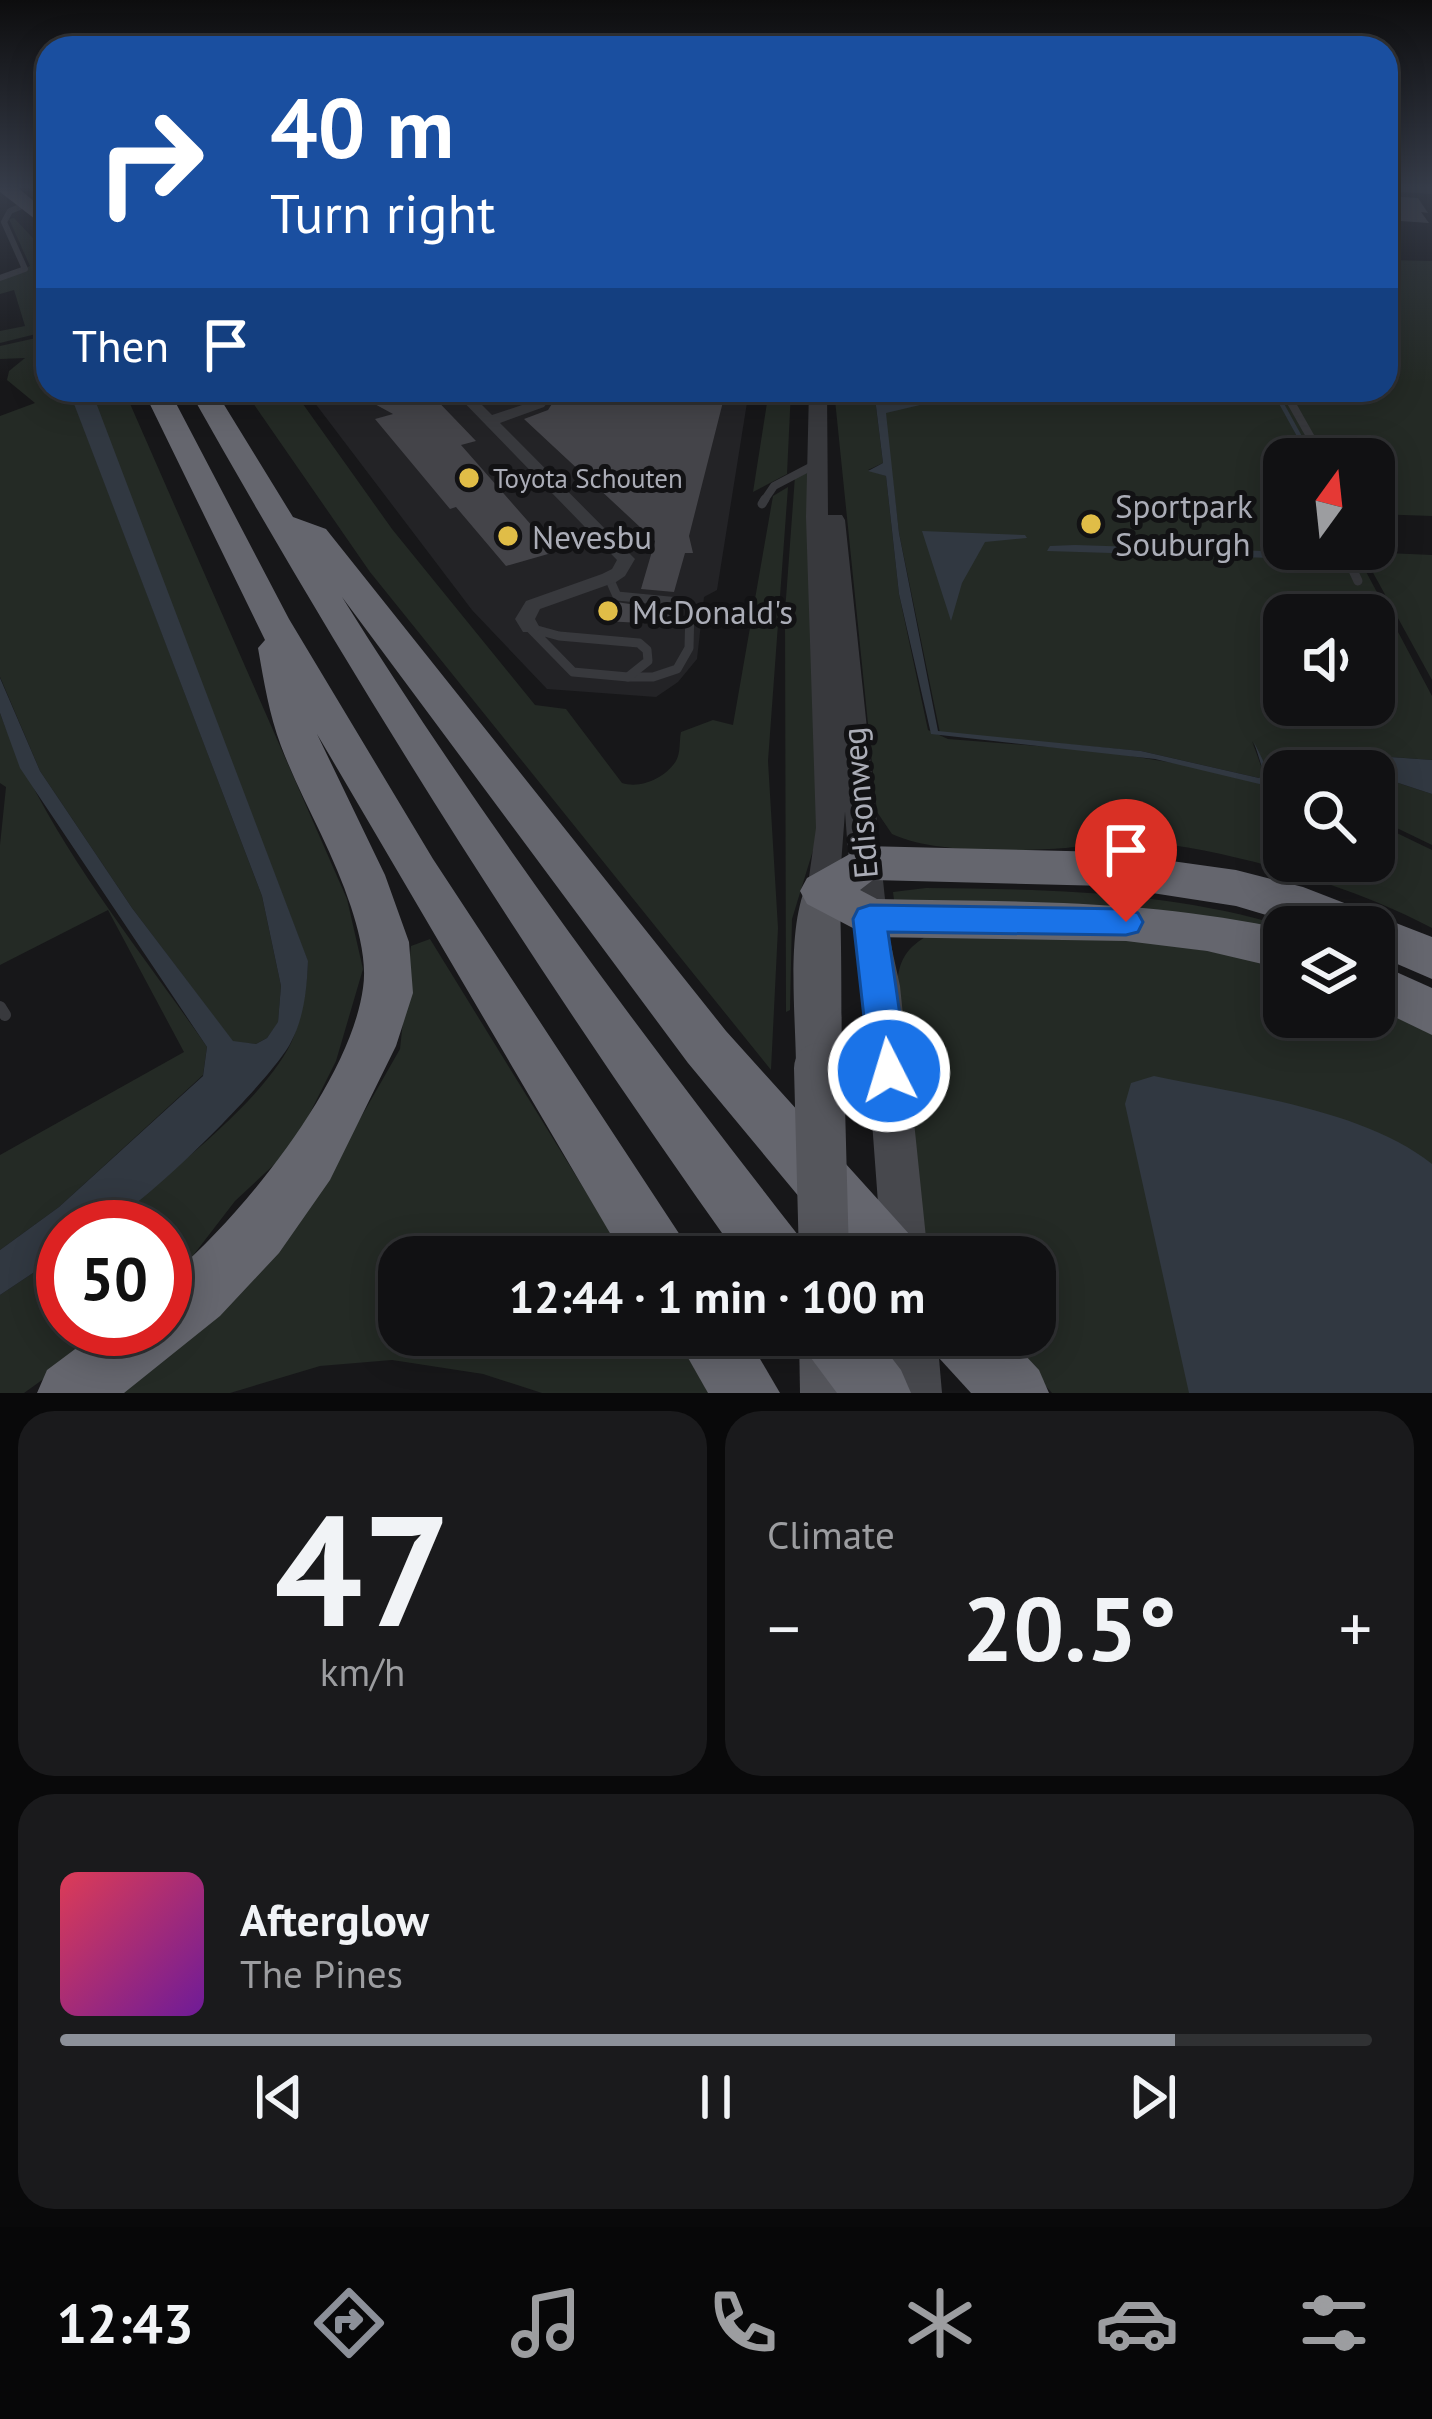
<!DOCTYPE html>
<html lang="en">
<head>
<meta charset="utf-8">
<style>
  :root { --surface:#111113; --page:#1a1a1c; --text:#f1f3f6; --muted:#9c9da0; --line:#303133; --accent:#8c9099 }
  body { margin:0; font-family:"PT Sans",sans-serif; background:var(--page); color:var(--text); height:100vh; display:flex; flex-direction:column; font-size:45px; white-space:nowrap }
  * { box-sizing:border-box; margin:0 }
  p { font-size:39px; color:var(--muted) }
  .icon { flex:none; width:66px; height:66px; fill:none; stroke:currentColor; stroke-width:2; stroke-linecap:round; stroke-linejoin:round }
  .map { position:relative; height:1393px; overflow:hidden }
  .drawer { display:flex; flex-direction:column; gap:18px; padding:18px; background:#09090a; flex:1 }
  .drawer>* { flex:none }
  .guide { position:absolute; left:36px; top:36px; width:1362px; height:366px; border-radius:36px; box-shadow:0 6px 30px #0003,0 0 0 3px var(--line); background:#1a4fa0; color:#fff; overflow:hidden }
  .needle { width:78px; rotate:15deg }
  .tools { position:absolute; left:1263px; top:438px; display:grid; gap:24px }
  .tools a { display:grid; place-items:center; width:132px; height:132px; border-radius:24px; background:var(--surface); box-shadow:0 6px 30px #0003,0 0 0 3px var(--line); font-size:60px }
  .speed { position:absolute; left:36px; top:1200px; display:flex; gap:24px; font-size:60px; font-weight:700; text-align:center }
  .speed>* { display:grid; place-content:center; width:156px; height:156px; border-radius:50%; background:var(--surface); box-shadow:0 6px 30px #0003,0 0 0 3px var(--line); line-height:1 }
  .speed .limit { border:18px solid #d22; background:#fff; color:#111 }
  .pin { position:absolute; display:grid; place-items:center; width:102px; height:102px; color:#fff; margin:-123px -51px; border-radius:50% 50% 50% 0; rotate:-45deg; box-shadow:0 0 12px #0007 }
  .pin .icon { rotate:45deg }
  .me { position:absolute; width:132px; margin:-66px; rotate:355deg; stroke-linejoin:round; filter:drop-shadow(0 0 9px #0008) }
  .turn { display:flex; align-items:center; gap:42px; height:252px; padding:0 36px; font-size:54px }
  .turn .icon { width:156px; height:156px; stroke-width:2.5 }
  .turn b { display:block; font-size:84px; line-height:102px }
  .then { display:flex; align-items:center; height:114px; padding:0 36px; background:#0003; gap:24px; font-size:45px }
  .big { font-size:90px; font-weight:700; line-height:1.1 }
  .drawer .card { flex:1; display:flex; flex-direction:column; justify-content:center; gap:18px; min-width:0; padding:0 42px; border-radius:36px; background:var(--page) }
  .drawer .dial { align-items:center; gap:0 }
  .dial b { font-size:156px; line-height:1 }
  .song { display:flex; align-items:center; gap:36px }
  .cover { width:144px; height:144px; border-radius:18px; background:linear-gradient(135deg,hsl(350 70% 55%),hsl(280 70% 35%)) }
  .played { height:12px; border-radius:6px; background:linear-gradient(90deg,var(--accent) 85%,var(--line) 85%) }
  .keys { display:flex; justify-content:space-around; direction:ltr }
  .heat { display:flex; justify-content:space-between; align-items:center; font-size:66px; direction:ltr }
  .drawer .tiles { flex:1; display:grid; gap:18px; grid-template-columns:1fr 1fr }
  .card:last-child { grid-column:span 2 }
  .trip { position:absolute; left:378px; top:1236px; width:678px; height:120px; border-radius:36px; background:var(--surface); box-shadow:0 6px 30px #0003,0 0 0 3px var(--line); font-weight:700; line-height:120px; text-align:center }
  .tabs { display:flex; height:192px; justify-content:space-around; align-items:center; background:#070708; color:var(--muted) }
  .tabs .icon { width:84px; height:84px }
  .tabs .on { color:var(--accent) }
  .tabs b { font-size:54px; color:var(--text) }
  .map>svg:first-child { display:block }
  .built { fill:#232326 }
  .green { fill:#242a25; fill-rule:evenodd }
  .water { fill:#313841 }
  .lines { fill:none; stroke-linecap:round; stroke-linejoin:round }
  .stream { stroke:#313841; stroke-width:4.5 }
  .building { fill:#444449 }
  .service-far3 { stroke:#38393d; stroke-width:6 }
  .service-far2 { stroke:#38393d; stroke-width:8 }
  .service-far1 { stroke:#38393d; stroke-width:9 }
  .service { stroke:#38393d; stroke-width:12 }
  .minor { fill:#38393d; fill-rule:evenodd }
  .tertiary { fill:#38393d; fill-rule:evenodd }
  .secondary { fill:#47484d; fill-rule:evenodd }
  .primary { fill:#55565c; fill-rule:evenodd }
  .motorway { fill:#65666e; fill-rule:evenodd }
  .primary-bridge { stroke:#55565c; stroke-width:50 }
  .route { fill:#1a73e8; stroke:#114b97; stroke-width:3 }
  .poi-dot { fill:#e0bd47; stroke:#121214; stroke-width:4.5 }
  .labels { text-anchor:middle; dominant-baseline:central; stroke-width:10; stroke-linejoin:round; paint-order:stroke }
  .far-poi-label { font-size:27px; fill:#abadb7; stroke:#121214; text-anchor:start }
  .poi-label { font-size:33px; fill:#abadb7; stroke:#121214; text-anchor:start }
  .street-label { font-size:33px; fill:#abadb7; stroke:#121214 }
</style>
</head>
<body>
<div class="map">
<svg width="1432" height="1393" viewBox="0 0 1432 1393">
  <rect width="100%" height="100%" fill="#171719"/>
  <polygon class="built" points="305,390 749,390 717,590 704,597 697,659 678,682 656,697 547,689 472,610"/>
  <g class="green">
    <polygon points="14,218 48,254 48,331 0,343 0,331 25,326 14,290 0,294 0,280 30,266 9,219"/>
    <path d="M1386,260L1432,261V516L1374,514V459H1284V549H1354L1432,696V760L1308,751L1360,771H1284V785L1270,775L1252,741L1264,774L1259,778L1141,751L940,733L899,533L882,390H1386ZM1284,615H1374V705H1284Z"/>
    <path d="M36,338L48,340V390H124L347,899L363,969L336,1061L293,1147L235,1201L165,1292V1227H100C153,1187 271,1097 294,1036C303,1011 307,987 308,962L91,393L72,397L262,896L281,986L278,1023L267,1038L256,1044L233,1042L132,908L40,771L0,677V416L35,403L7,380L9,371L25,358L0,359V346Z"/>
    <path d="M244,390H293L392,529L535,705L566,709L622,783C641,789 665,778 676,761C681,752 679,741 681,732L713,720L733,725L773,496L788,487L768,761L778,928L771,1070L370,572Z"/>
    <polygon points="769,390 791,390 787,474 753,492"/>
    <path d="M834,390H874L883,463L868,470L886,476L899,594L928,730L948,739L1101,751L1198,767L1284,790V861H1374V822L1432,850V928C1350,885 1232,850 1140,841C1116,838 1090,846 1066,848C1019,851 934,854 892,834L877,812Z"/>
    <polygon points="808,470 818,834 792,919 790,1010 786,1012 785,612 795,476"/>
    <polygon points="1374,534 1387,553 1432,555 1432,680 1360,549 1374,549"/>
    <path d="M0,713C45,835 134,941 207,1047L203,1075L59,1207L0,1250V1155L184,1052L108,910L0,965V845L6,787L0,783Z"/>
    <polygon points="1374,775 1432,794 1432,845 1374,817"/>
    <path d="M926,888C1048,889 1170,891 1287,927L1284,939L894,900L893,892Z"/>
    <path d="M925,937L1130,938L1284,964V1017H1374V996L1432,1030V1393H1052L999,1335H1035V1257L927,1253L897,985C899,961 905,950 925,937Z"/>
    <polygon points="430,939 626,1257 399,1257 399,1335 674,1335 710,1393 542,1393 483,1374 392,1360 320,1366 230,1393 101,1393 158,1353 308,1210 400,1049 411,946"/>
    <polygon points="63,1253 63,1329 113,1329 24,1393 0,1393 0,1295"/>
  </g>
  <g class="water">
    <polygon points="874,390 882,390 884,401 891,403 941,390 984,390 886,413 899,533 938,731 1141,751 1259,778 1264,774 1254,742 1270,775 1284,790 1155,759 931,734 899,594 886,476 868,471 883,463"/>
    <path d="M92,392L308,961C307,988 304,1018 291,1042C273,1079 137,1214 100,1227C90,1230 73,1227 63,1227V1253L0,1295V1250L59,1207L203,1076L207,1047L20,768L0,713V678L40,771L132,908L233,1041L256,1044L267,1038L278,1022L281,986L262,896L71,396Z"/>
    <polygon points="922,531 1025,535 1027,538 985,542 962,583 951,621"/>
    <polygon points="1075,545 1324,553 1333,560 1047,551 1050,546"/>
    <polygon points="1306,751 1432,760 1432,794 1374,775 1374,771 1360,771"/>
    <path d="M1154,1076C1238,1094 1364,1109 1432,1164V1393H1189L1125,1104L1131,1083Z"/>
  </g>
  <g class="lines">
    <polyline class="stream" points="1274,390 1312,459"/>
  </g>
  <g class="building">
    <polygon points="1386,196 1418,198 1428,213 1421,212 1429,223 1400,221"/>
    <polygon points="349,390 427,390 476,441 461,445 555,552 506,566 456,507 450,509 375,419 393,414"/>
    <polygon points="561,390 613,394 616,390 726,390 689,536 693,553 685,553 674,592 641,589 655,541 524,419 548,410"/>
    <polygon points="610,601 676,611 681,613 679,625 604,621"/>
  </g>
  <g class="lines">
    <polyline class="service-far3" points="0,278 25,269 4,222 10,211 27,204"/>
    <g class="service-far2">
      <polyline points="1284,390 1323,459"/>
      <polyline points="763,502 774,486 816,464"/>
    </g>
    <g class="service-far1">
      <polyline points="762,504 765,499"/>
      <polyline points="1343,549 1358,581"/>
      <polyline points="609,578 617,596 679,602 690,608 689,648 677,669 653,677 628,677"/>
      <polygon points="530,628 559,636 639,643 647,650 648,661 628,677 573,672"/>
    </g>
    <polyline class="service" points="0,1007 5,1015"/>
    <g class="minor">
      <polygon points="1386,187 1432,188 1432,194 1386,191"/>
      <polygon points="1386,210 1391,213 1391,218 1386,221"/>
      <polygon points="452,390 467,390 492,415 534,401 542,390 557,390 544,407 500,423 635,559 625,576 616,582 540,609 535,619 540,628 537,632 523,632 515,619 526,601 602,574 612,569 617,560"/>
    </g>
    <polygon class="tertiary" points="809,390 827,390 828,515 842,515 845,520 887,918 882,927 870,931 858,927 853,918 845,812 839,891 834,900 823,903 812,900 807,891 816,828 806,517"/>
    <g class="secondary">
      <polygon points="870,904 883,908 900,986 928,1257 882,1257 862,986 852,918 857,908"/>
      <polygon points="887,1335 937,1335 942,1393 890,1393"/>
    </g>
    <g class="primary">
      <path d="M823,876L837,880C843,891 841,1041 842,1068L835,1082L819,1088L803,1082L796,1068C796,1017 785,925 809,880Z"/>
      <polygon points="799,1335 853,1335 856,1393 800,1393"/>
    </g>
    <g class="motorway">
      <polygon points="0,187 17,187 48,213 48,229 0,192"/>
      <path d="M143,390H169L289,619L433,859L680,1235L689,1257H624L317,734L385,875L409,942L413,993L396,1046L330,1180L279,1253L220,1316L124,1393H37L47,1370L102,1329H165V1281C238,1221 350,1084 363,988C367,962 359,932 351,907C333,851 302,801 281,746C269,714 264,682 258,648L265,640Z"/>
      <path d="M189,390H215L293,517L326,529L726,1031L910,1235L919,1257H849L688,1063L342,597C481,819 637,1029 798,1235L807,1257H739C540,978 357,689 189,390Z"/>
      <path d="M864,846L1107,852L1236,870L1303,887L1432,937V979L1374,954V927H1307L1236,906L1107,886L873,880L860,890L877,899C1019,902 1144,899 1284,929V969L1207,951L1126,941L870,937L807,904L800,891L807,878Z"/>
      <polygon points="1374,962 1432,988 1432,1035 1374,1007"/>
      <polygon points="675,1335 746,1335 780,1393 708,1393"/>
      <polygon points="802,1335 874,1335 901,1370 911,1393 837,1393 811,1358"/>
      <polygon points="930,1335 1006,1335 1039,1370 1049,1393 971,1393 939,1358"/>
    </g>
    <polyline class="primary-bridge" points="819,1068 824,1257"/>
  </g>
  <linearGradient id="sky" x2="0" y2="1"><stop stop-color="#0d0d0e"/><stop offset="0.49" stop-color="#363c49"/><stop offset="1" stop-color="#363c49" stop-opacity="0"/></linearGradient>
  <rect width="1432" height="382" fill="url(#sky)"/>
  <polygon class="route" points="870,905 1126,909 1138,913 1143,922 1138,932 1126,935 888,932 908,1071 902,1083 889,1088 876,1083 870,1071 853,919 858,909"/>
  <g class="poi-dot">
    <circle cx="469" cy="478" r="12"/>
    <circle cx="1091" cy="524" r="12"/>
    <circle cx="508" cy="536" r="12"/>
    <circle cx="608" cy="611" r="12"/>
  </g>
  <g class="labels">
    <g class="far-poi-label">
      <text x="493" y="478">Toyota Schouten</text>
    </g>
    <g class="poi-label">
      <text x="1115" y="505">Sportpark<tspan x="1115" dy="38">Souburgh</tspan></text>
      <text x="532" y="536">Nevesbu</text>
      <text x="632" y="611">McDonald's</text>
    </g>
    <g class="street-label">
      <text transform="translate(859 803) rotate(-95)">Edisonweg</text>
    </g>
  </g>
</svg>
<div class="tools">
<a><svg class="needle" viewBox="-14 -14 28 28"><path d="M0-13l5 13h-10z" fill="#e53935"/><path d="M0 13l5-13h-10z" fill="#9c9da0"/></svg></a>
<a><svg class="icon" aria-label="sound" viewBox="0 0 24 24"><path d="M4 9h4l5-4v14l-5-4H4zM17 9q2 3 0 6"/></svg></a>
<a><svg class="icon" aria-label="search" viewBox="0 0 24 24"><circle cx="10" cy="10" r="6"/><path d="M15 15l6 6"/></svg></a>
<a><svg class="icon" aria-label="layers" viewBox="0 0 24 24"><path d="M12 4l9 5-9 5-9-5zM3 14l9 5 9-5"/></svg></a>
</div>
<div class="speed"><div class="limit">50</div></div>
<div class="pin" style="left:1126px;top:922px;background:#d93025"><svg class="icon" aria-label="arrive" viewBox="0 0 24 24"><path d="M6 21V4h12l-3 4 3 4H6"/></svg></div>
<svg class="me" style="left:889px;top:1071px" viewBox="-20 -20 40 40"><circle r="17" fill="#1a73e8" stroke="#fff" stroke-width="3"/><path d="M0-11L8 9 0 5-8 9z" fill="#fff"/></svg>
<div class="trip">12:44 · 1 min · 100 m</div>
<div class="guide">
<div class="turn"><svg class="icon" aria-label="right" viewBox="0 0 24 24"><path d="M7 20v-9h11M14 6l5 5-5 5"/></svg><div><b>40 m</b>Turn right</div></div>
<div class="then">Then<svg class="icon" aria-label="arrive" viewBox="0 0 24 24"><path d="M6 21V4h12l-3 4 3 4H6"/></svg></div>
</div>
</div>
<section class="drawer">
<div class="tiles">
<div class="card dial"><b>47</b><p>km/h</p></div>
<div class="card"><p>Climate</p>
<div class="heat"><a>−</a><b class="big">20.5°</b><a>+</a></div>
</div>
<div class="card">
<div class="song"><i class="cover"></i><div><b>Afterglow</b><p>The Pines</p></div></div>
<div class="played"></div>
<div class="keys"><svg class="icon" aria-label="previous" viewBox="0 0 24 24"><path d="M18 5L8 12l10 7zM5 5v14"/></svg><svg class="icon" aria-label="pause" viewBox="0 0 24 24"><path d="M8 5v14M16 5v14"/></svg><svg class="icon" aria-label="next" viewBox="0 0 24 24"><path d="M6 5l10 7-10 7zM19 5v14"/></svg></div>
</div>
</div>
</section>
<nav class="tabs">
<b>12:43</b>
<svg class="icon on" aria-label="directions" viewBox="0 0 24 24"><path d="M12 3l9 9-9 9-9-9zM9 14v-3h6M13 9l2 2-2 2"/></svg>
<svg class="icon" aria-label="music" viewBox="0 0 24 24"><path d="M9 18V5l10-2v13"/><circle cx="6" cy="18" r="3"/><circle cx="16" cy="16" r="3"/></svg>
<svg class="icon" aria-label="phone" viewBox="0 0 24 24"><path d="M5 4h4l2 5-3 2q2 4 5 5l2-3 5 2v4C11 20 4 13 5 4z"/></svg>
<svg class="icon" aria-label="climate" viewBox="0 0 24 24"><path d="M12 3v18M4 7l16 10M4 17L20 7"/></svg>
<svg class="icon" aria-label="car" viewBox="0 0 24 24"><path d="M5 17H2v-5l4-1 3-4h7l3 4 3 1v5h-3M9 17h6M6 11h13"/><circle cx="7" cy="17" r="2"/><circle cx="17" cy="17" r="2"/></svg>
<svg class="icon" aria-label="filters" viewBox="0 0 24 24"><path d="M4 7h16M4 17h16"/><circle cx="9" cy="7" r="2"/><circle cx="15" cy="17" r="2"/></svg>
</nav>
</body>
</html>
